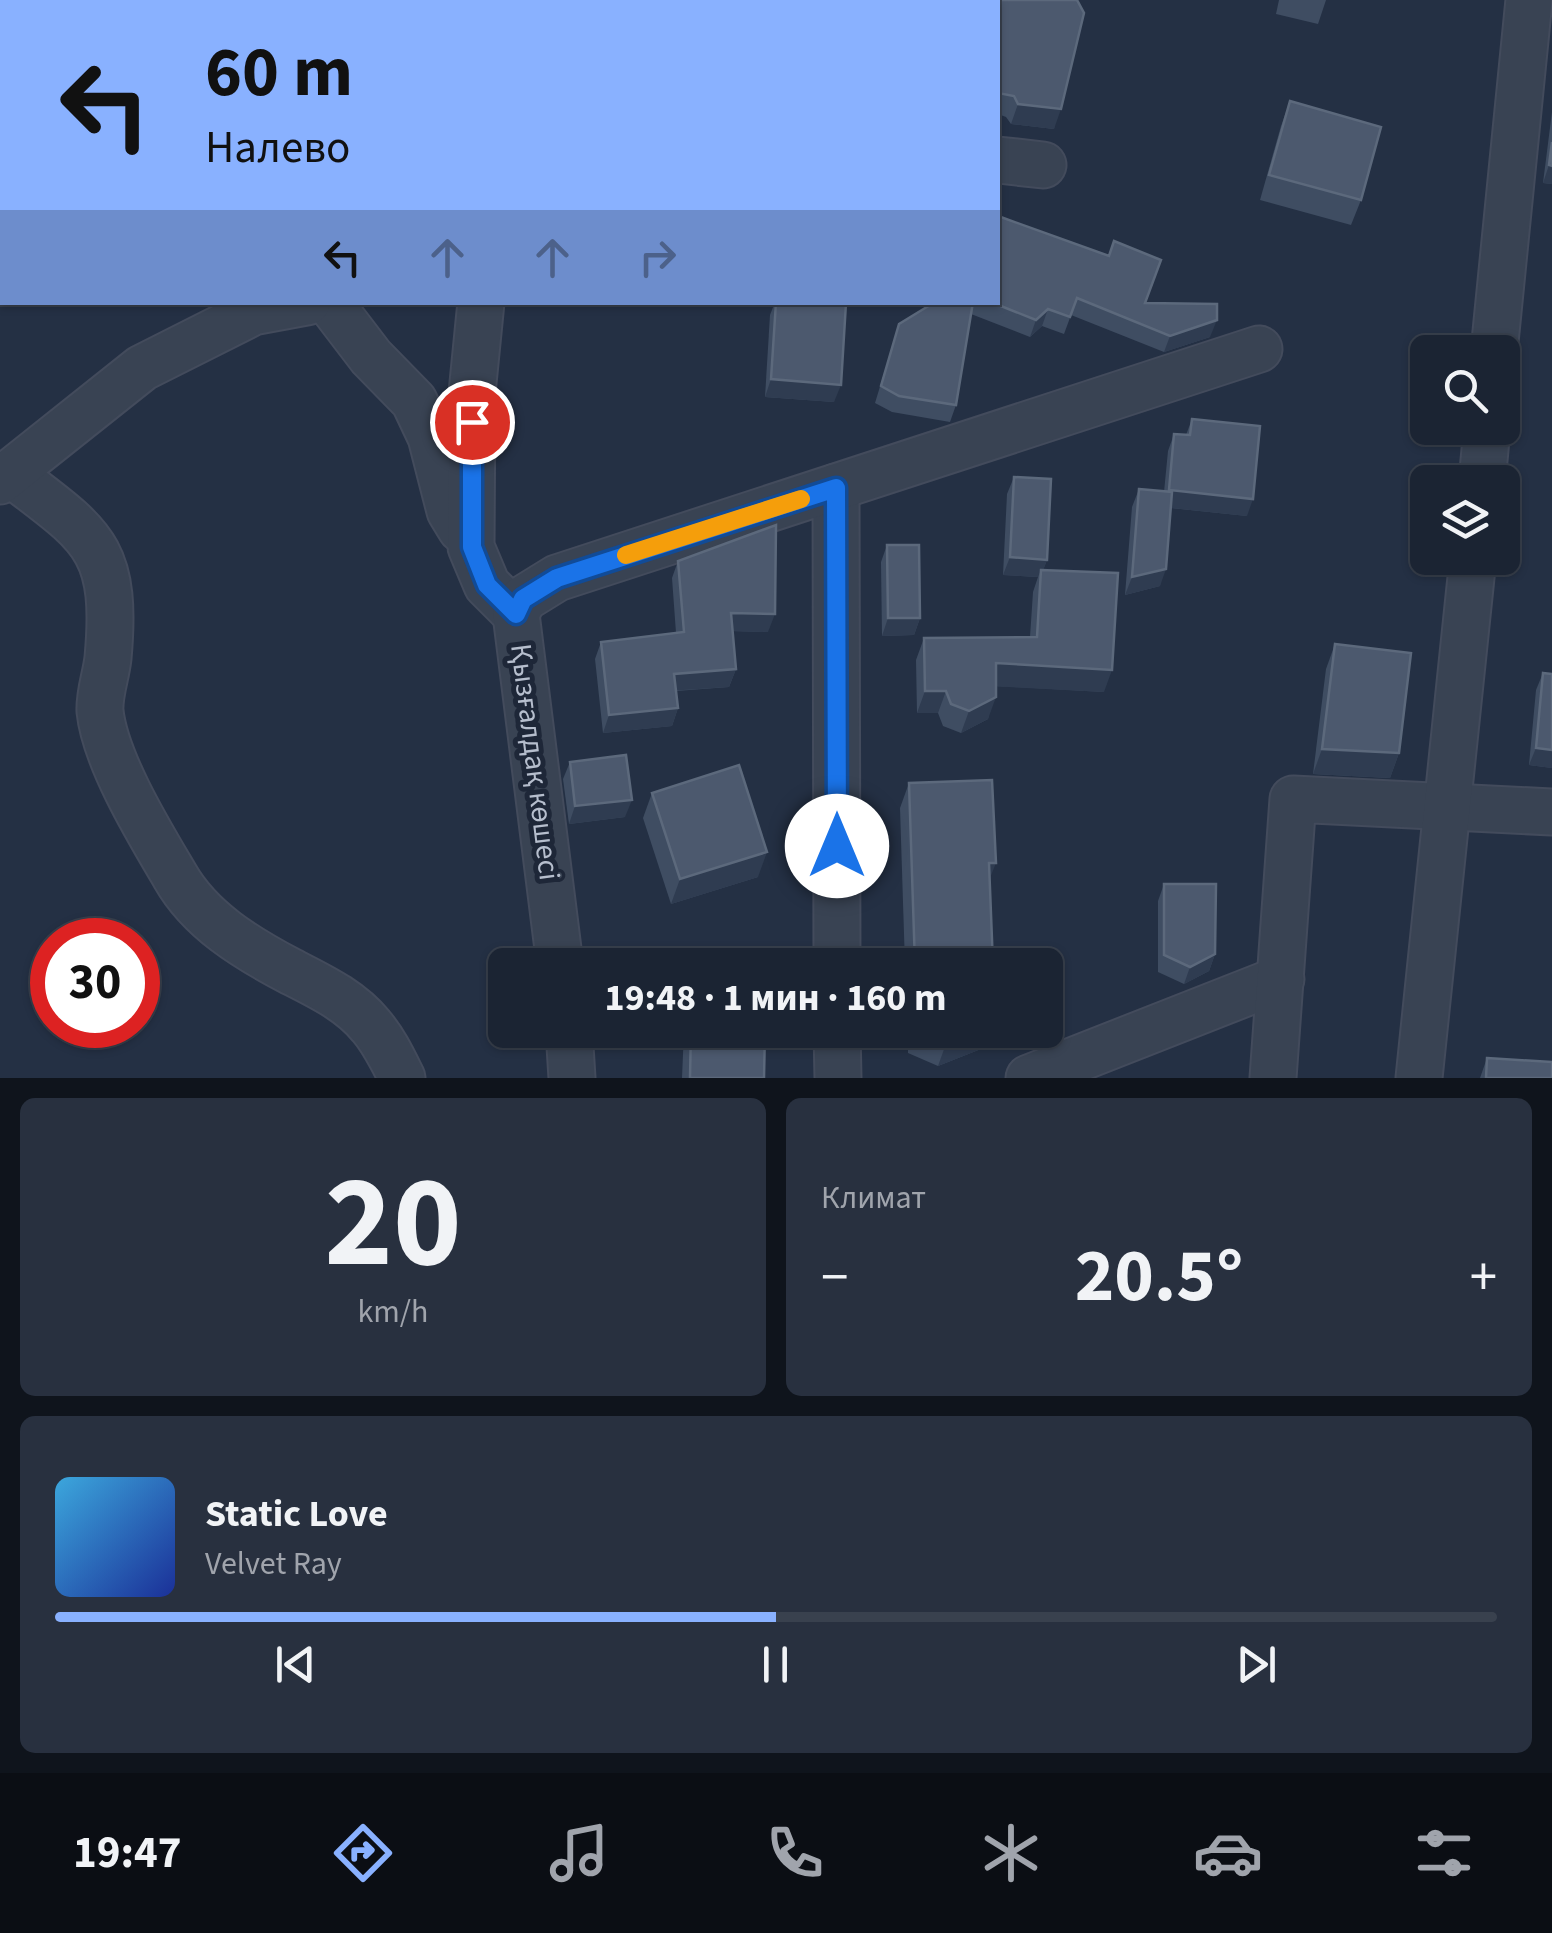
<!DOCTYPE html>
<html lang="ru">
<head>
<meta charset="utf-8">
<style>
  :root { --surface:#1b2433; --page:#28303f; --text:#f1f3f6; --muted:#a0a4ac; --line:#39414e; --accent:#89b1ff }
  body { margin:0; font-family:"Source Sans 3",sans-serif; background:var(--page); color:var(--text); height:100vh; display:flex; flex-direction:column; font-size:38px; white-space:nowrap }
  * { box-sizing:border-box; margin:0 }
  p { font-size:32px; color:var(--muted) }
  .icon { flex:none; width:55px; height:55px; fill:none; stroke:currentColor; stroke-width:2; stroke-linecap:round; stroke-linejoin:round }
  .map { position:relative; height:1078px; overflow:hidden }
  .side { display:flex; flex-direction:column; gap:20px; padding:20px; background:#0f141c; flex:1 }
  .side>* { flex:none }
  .banner { position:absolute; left:0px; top:0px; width:1000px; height:305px; box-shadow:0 2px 8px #0004,0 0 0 2px var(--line); background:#89b1ff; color:#111; overflow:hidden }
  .buttons { position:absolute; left:1410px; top:335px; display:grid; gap:20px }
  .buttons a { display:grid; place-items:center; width:110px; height:110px; border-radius:15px; background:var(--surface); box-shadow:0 2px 8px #0004,0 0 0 2px var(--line); font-size:50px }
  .speed { position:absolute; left:30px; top:918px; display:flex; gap:20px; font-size:50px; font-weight:700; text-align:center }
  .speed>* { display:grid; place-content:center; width:130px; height:130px; border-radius:50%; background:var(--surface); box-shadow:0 2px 8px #0004,0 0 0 2px var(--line); line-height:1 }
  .speed .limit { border:15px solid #d22; background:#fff; color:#111 }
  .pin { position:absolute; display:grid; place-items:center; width:85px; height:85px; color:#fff; margin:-42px; border:5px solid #fff; border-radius:50%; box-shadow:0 2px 10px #0007 }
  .me { position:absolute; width:110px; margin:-55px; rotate:0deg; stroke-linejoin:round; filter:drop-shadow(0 0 8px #0008) }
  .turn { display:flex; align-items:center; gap:35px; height:210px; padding:0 40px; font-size:45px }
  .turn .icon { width:130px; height:130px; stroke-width:2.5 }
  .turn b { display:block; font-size:70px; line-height:85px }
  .lanes { display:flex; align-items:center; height:95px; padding:0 40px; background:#0003; justify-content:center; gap:50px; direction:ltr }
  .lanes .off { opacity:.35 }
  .big { font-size:75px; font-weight:700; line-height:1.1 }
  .side .widget { flex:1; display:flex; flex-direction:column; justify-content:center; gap:15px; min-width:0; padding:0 35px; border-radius:15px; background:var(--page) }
  .side .dial { align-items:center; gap:0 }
  .dial b { font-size:130px; line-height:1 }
  .song { display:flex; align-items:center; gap:30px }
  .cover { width:120px; height:120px; border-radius:15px; background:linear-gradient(135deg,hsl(200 70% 55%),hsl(230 70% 35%)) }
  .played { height:10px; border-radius:5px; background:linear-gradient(90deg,var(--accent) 50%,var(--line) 50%) }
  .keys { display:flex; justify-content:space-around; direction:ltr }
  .heat { display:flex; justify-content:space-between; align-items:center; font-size:55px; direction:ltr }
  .side .tiles { flex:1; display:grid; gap:20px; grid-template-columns:1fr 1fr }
  .widget:last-child { grid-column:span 2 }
  .trip { position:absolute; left:488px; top:948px; width:575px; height:100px; border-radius:15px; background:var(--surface); box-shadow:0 2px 8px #0004,0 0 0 2px var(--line); font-weight:700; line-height:100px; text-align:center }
  .tabs { display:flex; height:160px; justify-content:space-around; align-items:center; background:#0b0e14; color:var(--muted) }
  .tabs .icon { width:70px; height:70px }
  .tabs .selected { color:var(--accent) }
  .tabs b { font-size:45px; color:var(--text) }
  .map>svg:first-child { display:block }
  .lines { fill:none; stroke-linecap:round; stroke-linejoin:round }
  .minor-casing { stroke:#434b5c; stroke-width:49 }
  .minor { stroke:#394353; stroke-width:45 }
  .wall { fill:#3f4d62 }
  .shaded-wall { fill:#2f3c51 }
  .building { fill:#4c596e; stroke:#5c697c; stroke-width:2.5 }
  .route-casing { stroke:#114b97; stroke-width:25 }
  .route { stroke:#1a73e8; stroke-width:18 }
  .slow { stroke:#f59e0b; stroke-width:18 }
  .labels { text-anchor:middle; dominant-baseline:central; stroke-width:10; stroke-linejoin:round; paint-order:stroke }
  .street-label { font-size:30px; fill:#b6becd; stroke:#1e2738 }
</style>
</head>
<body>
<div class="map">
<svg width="1552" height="1078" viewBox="0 0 1552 1078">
  <rect width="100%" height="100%" fill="#243044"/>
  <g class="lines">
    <g class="minor-casing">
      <g id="minor">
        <polyline points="745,2 746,0"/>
        <polyline points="998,160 1043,165"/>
        <polyline points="329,302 371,357 414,401 431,437 450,511 461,529"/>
        <polyline points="481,302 472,393 471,547 487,585 516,614"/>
        <polyline points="1494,352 1529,0"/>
        <path d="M10,473C92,536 118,546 108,658C106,676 99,694 100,711C105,760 149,832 175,876C200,920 246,948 290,971C319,986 350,1000 371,1026C384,1041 393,1060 402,1078"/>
        <polyline points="0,481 142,368 253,312 307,302"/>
        <polyline points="1482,482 1487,428"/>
        <polyline points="836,487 837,965"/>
        <polyline points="560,965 516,614 523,599 557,578 1259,349"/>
        <polyline points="569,1030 572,1078"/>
        <polyline points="837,1030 838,1078"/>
        <polyline points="1029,1078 1281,979"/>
        <polyline points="1273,1078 1293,799 1552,812"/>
        <polyline points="1419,1078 1473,558"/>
      </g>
    </g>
    <use href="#minor" class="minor"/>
  </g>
  <g class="wall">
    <polygon points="999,0 1077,0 1054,129 1011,124 1006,117 998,114 998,7"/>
    <polygon points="1279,0 1326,0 1318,24 1276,14"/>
    <polygon points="1290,101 1361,200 1351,225 1260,200 1281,126"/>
    <polygon points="1552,112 1552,184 1543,183"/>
    <polygon points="998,216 1146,303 1210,337 1164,352 1071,315 1064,334 1042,326 1030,337 971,314 956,405 950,422 892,412 875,403 899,324 928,307 912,302 998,302"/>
    <polygon points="775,302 846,303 834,402 765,397 770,315"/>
    <polygon points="1192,419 1247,516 1171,508 1160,586 1125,595 1132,507 1139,489 1164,492 1168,451 1174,434 1186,435"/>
    <polygon points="1014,477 1047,560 1043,570 1104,692 996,686 988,719 961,733 943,726 938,713 917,713 916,660 924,638 1030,637 1033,592 1038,577 1003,575 1007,494"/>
    <polygon points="887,545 920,618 914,635 882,636 881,562"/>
    <polygon points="678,561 768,632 733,631 736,669 729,687 676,691 678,708 672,726 603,733 595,659 601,642 676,633 672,578"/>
    <polygon points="1335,644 1399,753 1390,778 1313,774 1326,669"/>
    <polygon points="1543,673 1552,768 1529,765 1536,690"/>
    <polygon points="570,762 625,817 569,824 563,779"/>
    <polygon points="909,783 990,879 993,965 905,965 900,808"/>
    <polygon points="652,793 758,877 671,904 643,818"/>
    <polygon points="1164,884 1215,954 1209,971 1184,984 1158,972 1158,901"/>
    <polygon points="684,1030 765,1030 764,1078 682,1078"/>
    <polygon points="908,1030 992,1030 986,1047 938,1066 908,1053"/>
    <polygon points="1487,1058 1552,1078 1480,1078"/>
  </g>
  <g class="shaded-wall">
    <polygon points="1018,104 1061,109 1054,129 1011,124"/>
    <polygon points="1549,165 1552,166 1552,184 1543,183"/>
    <polygon points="1048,309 1042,326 1030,337 1036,320"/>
    <polygon points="1217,320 1210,337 1164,352 1170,336"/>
    <polygon points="771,379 841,385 834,402 765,397"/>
    <polygon points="1169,490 1253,499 1247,516 1162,507"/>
    <polygon points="1010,557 1047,560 1041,576 1041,570 1038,577 1003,575"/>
    <polygon points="1166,569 1160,586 1125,595 1132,577"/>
    <polygon points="731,613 775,614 768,632 725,631"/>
    <polygon points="888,618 920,618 914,635 882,636"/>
    <polygon points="996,663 1112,670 1104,692 987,686"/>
    <polygon points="736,669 729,687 668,691 674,674"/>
    <polygon points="925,691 946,691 938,713 917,713"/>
    <polygon points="996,697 988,719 961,733 969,711"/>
    <polygon points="678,708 672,726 603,733 609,715"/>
    <polygon points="1536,748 1552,750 1552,768 1529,765"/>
    <polygon points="1322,749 1399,753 1390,778 1313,774"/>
    <polygon points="632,800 625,817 569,824 575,806"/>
    <polygon points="767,852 758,877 671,904 680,879"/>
    <polygon points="989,863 996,863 986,888"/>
    <polygon points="1215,954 1209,971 1184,984 1190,967"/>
    <polygon points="975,1030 992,1030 986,1047 938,1066 947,1041"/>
  </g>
  <g class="building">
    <polygon points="1001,0 1077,0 1084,13 1061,109 1018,104 1014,96 998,93 998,16"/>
    <polygon points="1290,101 1381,127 1361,200 1269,175"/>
    <polygon points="1552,142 1552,166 1549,165"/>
    <polygon points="998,216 1109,256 1114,241 1161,260 1145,303 1217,304 1217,320 1170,336 1077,298 1070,317 1048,309 1036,320 991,302 998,302"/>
    <polygon points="776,302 846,303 841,385 771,379"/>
    <polygon points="935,302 973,302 956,405 899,396 881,386 899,324"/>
    <polygon points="1192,419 1260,426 1253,499 1169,490 1174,434 1190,435"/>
    <polygon points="1014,477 1051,479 1047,560 1010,557"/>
    <polygon points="1139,489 1172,492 1166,569 1132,577"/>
    <polygon points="776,525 775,614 731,613 736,669 674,674 678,708 609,715 601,642 684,632 678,561"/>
    <polygon points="887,545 919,545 920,618 888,618"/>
    <polygon points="1041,570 1118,573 1112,670 996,663 996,697 969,711 951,704 946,691 925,691 924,638 1037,637"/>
    <polygon points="1335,644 1411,653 1399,753 1322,749"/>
    <polygon points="1543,673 1552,674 1552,750 1536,748"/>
    <polygon points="626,755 632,800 575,806 570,762"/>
    <polygon points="739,765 767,852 680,879 652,793"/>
    <polygon points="992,780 996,863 989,863 993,965 915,965 909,783"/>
    <polygon points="1164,884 1216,884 1215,954 1190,967 1164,955"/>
    <polygon points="691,1030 765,1030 764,1078 690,1078"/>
    <polygon points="922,1030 975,1030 947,1041"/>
    <polygon points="1487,1058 1552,1062 1552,1078 1486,1078"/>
  </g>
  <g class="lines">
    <g class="route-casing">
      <polyline id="route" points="472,422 472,547 487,585 516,614 523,599 557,578 836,488 837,846"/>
    </g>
    <use href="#route" class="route"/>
    <polyline class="slow" points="626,555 801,499"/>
  </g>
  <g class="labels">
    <g class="street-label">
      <text transform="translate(535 762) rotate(83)">Қызғалдақ көшесі</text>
    </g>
  </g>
</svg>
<div class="buttons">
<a><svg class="icon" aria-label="search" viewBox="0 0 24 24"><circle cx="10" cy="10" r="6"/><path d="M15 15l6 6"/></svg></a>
<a><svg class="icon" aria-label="layers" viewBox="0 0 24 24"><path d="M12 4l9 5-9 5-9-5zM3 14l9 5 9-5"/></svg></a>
</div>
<div class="speed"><div class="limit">30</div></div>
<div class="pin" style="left:472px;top:422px;background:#d93025"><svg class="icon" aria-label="arrive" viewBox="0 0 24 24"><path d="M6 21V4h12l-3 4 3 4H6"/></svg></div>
<svg class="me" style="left:837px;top:846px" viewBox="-20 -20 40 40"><circle r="19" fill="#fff"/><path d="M0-13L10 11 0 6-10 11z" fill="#1a73e8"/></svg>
<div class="trip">19:48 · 1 мин · 160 m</div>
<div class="banner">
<div class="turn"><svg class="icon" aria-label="left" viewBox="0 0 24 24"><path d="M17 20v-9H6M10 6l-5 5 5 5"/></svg><div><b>60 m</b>Налево</div></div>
<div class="lanes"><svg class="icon" aria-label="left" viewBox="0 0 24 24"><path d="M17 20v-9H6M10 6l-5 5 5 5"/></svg><svg class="icon off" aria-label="ahead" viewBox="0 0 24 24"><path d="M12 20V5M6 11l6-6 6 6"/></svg><svg class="icon off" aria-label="ahead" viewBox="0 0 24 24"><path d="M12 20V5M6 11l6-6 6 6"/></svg><svg class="icon off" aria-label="right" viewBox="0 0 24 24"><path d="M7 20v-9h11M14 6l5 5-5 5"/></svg></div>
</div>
</div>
<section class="side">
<div class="tiles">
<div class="widget dial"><b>20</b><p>km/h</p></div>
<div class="widget"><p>Климат</p>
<div class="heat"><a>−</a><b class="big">20.5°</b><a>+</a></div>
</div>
<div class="widget">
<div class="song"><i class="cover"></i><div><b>Static Love</b><p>Velvet Ray</p></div></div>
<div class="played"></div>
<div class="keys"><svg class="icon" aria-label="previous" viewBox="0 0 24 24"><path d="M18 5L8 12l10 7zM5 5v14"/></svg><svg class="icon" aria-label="pause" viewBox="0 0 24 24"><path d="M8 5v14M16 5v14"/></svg><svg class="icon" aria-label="next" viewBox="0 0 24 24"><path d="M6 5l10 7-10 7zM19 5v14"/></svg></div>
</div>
</div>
</section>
<nav class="tabs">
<b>19:47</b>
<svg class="icon selected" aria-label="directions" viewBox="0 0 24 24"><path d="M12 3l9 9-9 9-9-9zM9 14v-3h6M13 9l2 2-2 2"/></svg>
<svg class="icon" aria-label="music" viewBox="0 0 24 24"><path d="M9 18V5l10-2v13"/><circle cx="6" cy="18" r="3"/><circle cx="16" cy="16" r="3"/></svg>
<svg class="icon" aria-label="phone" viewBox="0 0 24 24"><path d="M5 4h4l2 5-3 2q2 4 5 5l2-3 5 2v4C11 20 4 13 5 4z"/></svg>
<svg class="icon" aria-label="climate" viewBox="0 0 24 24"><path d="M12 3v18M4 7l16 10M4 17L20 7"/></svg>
<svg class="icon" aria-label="car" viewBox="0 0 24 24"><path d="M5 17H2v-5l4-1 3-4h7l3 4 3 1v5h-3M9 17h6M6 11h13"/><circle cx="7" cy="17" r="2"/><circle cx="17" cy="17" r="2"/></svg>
<svg class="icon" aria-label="filters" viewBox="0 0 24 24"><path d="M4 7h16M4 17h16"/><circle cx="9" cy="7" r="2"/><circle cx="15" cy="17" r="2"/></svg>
</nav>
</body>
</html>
